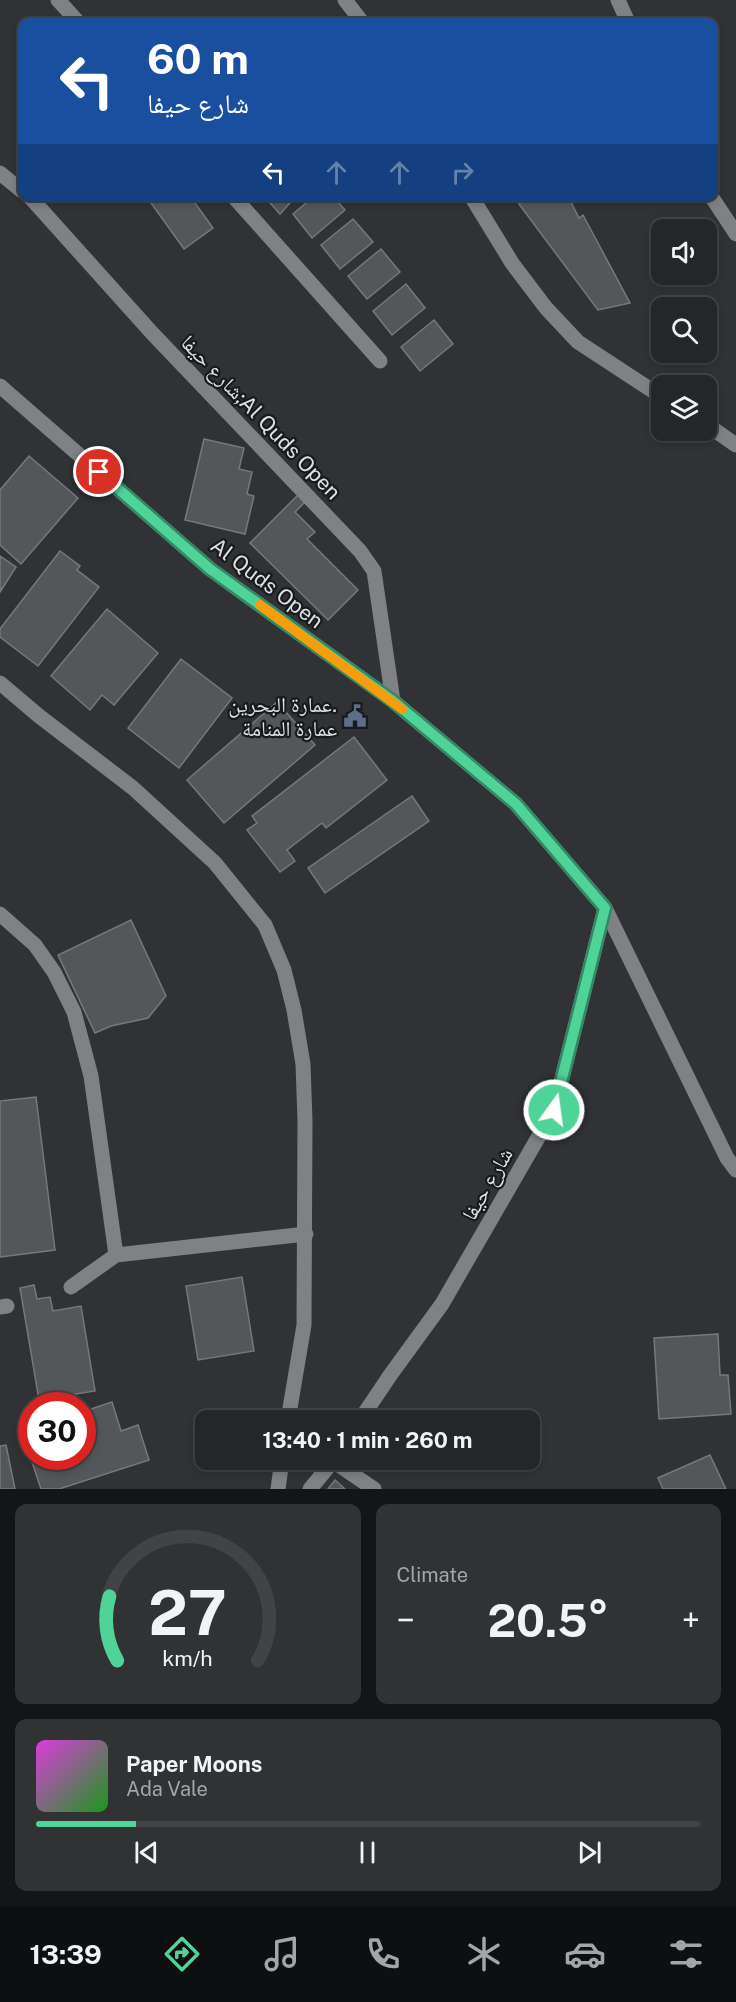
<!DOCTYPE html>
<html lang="en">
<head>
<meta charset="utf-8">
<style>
  :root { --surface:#242628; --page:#303234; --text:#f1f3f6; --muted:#a3a5a8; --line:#414345; --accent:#4fd399 }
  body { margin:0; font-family:"Public Sans","Noto Naskh Arabic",sans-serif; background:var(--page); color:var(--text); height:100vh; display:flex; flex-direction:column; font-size:22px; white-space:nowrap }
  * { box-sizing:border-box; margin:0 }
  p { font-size:20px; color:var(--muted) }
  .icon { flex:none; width:33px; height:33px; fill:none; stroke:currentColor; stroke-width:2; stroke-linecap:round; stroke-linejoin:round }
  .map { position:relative; height:1489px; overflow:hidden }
  .drawer { display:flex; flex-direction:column; gap:15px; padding:15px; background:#141516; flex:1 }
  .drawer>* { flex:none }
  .banner { position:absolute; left:18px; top:18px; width:700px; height:183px; border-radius:12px; box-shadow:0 3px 9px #0003,0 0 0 2px var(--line); background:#1a4fa0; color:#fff; overflow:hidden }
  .buttons { position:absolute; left:651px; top:219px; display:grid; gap:12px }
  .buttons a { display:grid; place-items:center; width:66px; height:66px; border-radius:12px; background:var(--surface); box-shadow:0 3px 9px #0003,0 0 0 2px var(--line); font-size:30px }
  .speed { position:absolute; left:18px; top:1392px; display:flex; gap:12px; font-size:30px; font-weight:700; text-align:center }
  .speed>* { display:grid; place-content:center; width:78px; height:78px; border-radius:50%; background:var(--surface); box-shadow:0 3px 9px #0003,0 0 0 2px var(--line); line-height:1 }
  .speed .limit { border:9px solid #d22; background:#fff; color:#111 }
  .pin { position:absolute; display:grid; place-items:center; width:51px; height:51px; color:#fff; margin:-26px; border:3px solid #fff; border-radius:50%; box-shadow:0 2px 6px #0007 }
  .me { position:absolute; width:66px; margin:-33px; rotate:14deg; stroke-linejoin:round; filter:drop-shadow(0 0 4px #0008) }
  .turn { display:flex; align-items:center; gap:21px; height:126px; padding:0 30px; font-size:27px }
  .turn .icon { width:78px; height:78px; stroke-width:2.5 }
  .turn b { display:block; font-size:42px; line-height:51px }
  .lanes { display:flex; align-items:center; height:57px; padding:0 30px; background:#0003; justify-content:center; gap:30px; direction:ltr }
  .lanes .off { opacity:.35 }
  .big { font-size:45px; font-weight:700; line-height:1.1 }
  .drawer .tile { flex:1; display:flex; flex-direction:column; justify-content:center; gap:9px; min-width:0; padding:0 21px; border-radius:12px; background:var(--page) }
  .drawer .dial { align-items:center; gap:0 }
  .dial svg { height:156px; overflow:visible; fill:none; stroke:var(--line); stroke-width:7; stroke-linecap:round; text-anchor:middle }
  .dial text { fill:var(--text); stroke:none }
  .song { display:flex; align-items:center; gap:18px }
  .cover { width:72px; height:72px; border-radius:9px; background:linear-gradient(135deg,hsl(300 70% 55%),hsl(120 70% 35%)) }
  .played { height:6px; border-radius:3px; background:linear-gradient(90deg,var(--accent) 15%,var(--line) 15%) }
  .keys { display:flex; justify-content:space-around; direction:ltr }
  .heat { display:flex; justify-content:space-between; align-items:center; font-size:33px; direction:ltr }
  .drawer .tiles { flex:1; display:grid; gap:15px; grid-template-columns:1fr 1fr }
  .tile:last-child { grid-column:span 2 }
  .trip { position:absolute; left:195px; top:1410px; width:345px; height:60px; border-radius:12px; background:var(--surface); box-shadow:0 3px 9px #0003,0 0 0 2px var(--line); font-weight:700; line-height:60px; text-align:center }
  .tabs { display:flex; height:96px; justify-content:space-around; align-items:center; background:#0e0f10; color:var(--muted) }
  .tabs .icon { width:42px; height:42px }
  .tabs .active { color:var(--accent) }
  .tabs b { font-size:27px; color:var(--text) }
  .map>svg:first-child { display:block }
  .building { fill:#545659; stroke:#76787c; stroke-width:1.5 }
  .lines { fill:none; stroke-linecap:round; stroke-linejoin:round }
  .minor { stroke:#7f8184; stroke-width:15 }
  .route-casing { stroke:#338963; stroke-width:15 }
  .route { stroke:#4fd399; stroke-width:10 }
  .slow { stroke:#f59e0b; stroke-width:10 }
  .labels { text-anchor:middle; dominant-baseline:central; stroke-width:4.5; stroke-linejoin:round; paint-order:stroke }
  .street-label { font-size:21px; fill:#dfe0e2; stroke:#191a1b }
  .poi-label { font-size:21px; fill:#dfe0e2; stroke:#191a1b; text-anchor:end }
</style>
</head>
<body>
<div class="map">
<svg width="736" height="1489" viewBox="0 0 736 1489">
  <rect width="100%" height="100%" fill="#303235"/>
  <g class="building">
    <polygon points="146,196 190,196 213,228 184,249"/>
    <polygon points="264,196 296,196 280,214"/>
    <polygon points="314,196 333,196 345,210 312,238 293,214"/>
    <polygon points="528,196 568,196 579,218 583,215 630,303 598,310 519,204"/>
    <polygon points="353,219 373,242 340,269 321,245"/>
    <polygon points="381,249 400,272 367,299 348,276"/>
    <polygon points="406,284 425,308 392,335 373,311"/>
    <polygon points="434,320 453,344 420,371 401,347"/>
    <polygon points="204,439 244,448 239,469 252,472 247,494 254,496 245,534 185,520"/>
    <polygon points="29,456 78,498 21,564 0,545 0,490"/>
    <polygon points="300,493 307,500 295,512 315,532 307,539 358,590 328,620 250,543"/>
    <polygon points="60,551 80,566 77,570 99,587 38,666 0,637 0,629"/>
    <polygon points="0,556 16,567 0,592"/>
    <polygon points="107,609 158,653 114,705 102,695 90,710 51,676"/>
    <polygon points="181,659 232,698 179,768 128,728"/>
    <polygon points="277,702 315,745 224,823 187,780"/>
    <polygon points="354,737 387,780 326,828 322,823 287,850 295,861 280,872 247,830 257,823 252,816"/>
    <polygon points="412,796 429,821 325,893 308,868"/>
    <polygon points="131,920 166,996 148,1018 111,1026 95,1033 58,955"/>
    <polygon points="36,1097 55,1250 0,1257 0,1101"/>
    <polygon points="242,1277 254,1351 198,1360 186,1286"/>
    <polygon points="34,1285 37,1299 50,1297 53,1311 81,1306 95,1391 39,1400 20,1288"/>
    <polygon points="718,1334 720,1375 728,1375 731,1414 659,1419 654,1338"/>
    <polygon points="112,1402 121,1431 138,1425 149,1460 59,1489 41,1489 22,1432 32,1429 32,1456 82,1456 82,1412"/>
    <polygon points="6,1445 15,1489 0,1489 0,1446"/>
    <polygon points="710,1455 726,1489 663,1489 658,1478"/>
    <polygon points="335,1480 345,1489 328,1489"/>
  </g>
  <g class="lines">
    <g class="minor">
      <polyline points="58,0 78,22"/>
      <polyline points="345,0 362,22"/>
      <polyline points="618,0 628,22"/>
      <polyline points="0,173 22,191"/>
      <polyline points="29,196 152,333 360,551 374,571 393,701"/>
      <polyline points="233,196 380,361"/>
      <polyline points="471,196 512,263 546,308 578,342 662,397"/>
      <polyline points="711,196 736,234"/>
      <polyline points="0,386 210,569 393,701 516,804 605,908 727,1158 736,1170"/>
      <polyline points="706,424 736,445"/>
      <polyline points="0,683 39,716 133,788 215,863 265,925 284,970 294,1010 303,1064 305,1121 304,1325 288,1420"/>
      <polyline points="0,914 35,945 54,972 74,1012 91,1076 116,1255"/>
      <polyline points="71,1287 116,1255 306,1234"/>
      <polyline points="0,1307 7,1306"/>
      <polyline points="360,1420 391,1374 442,1304 554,1110 605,908"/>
      <polyline points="333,1461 374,1489"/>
      <polyline points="278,1489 282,1460"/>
      <polyline points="310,1489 334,1460"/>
    </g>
  </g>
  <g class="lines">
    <g class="route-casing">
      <polyline id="route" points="99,472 210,569 393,701 516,804 605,908 554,1110"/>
    </g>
    <use href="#route" class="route"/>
    <polyline class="slow" points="260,605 402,709"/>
  </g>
  <defs>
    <g id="civic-bare" transform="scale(1.8)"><path d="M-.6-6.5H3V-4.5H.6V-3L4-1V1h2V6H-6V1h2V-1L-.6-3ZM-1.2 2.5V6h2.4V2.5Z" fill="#5c6f8a" stroke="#191a1b" stroke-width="2.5" paint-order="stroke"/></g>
  </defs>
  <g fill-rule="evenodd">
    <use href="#civic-bare" x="355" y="716"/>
  </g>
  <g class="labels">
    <g class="street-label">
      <text transform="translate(261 417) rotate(46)">شارع حيفا;Al Quds Open</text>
      <text transform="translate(267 583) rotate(37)">Al Quds Open</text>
      <text transform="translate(487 1184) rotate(-60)">شارع حيفا</text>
    </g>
    <g class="poi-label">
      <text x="337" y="704">عمارة البحرين.<tspan x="337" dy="24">عمارة المنامة</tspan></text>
    </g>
  </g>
</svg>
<div class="buttons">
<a><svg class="icon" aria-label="sound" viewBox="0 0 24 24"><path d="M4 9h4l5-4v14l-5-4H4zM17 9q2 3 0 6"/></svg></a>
<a><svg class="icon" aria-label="search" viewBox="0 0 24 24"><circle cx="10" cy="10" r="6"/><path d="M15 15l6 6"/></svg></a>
<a><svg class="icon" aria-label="layers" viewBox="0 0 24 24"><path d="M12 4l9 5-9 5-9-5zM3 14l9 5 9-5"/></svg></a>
</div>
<div class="speed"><div class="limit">30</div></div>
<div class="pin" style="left:99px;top:472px;background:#d93025"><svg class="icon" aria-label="arrive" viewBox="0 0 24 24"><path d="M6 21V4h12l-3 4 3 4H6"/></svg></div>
<svg class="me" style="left:554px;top:1110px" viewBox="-20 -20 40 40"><circle r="17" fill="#4fd399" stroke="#fff" stroke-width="3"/><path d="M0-11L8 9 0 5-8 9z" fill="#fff"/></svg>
<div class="trip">13:40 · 1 min · 260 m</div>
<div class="banner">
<div class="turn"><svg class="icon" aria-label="left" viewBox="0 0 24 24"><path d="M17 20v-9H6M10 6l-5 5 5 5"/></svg><div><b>60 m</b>شارع حيفا</div></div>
<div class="lanes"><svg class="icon" aria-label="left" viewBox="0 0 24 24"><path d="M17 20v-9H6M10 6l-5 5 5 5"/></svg><svg class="icon off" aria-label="ahead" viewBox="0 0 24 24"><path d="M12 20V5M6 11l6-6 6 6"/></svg><svg class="icon off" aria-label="ahead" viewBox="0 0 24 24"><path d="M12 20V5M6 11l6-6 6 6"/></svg><svg class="icon off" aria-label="right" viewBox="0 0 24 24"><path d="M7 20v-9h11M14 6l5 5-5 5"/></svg></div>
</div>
</div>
<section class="drawer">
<div class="tiles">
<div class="tile dial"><svg viewBox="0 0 100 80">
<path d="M14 69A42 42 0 1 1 86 69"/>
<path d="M14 69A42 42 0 0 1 10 36" stroke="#4fd399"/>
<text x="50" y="56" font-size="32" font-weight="700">27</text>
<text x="50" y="72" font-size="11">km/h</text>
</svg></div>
<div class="tile"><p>Climate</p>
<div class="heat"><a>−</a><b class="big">20.5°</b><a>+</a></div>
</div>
<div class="tile">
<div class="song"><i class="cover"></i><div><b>Paper Moons</b><p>Ada Vale</p></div></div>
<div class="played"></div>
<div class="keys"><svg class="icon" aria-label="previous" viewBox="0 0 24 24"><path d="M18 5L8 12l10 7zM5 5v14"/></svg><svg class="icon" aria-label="pause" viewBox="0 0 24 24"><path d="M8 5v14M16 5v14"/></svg><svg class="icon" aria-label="next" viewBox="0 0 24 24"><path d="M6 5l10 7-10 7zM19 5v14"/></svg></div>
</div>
</div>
</section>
<nav class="tabs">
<b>13:39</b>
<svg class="icon active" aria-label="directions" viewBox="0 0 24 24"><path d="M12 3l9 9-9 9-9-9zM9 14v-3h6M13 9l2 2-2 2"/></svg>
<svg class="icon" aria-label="music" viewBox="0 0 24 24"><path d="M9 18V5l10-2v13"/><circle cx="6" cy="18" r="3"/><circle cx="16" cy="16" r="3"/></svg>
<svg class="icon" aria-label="phone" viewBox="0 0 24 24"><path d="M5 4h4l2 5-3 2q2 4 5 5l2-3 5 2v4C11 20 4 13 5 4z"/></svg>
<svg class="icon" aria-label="climate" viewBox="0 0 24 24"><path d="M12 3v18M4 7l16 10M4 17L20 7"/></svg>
<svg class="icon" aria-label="car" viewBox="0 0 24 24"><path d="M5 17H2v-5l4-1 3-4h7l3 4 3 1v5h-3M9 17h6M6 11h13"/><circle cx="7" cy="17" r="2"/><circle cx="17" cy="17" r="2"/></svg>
<svg class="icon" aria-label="filters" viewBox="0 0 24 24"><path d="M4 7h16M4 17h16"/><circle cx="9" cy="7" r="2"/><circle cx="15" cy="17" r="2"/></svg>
</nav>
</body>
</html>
